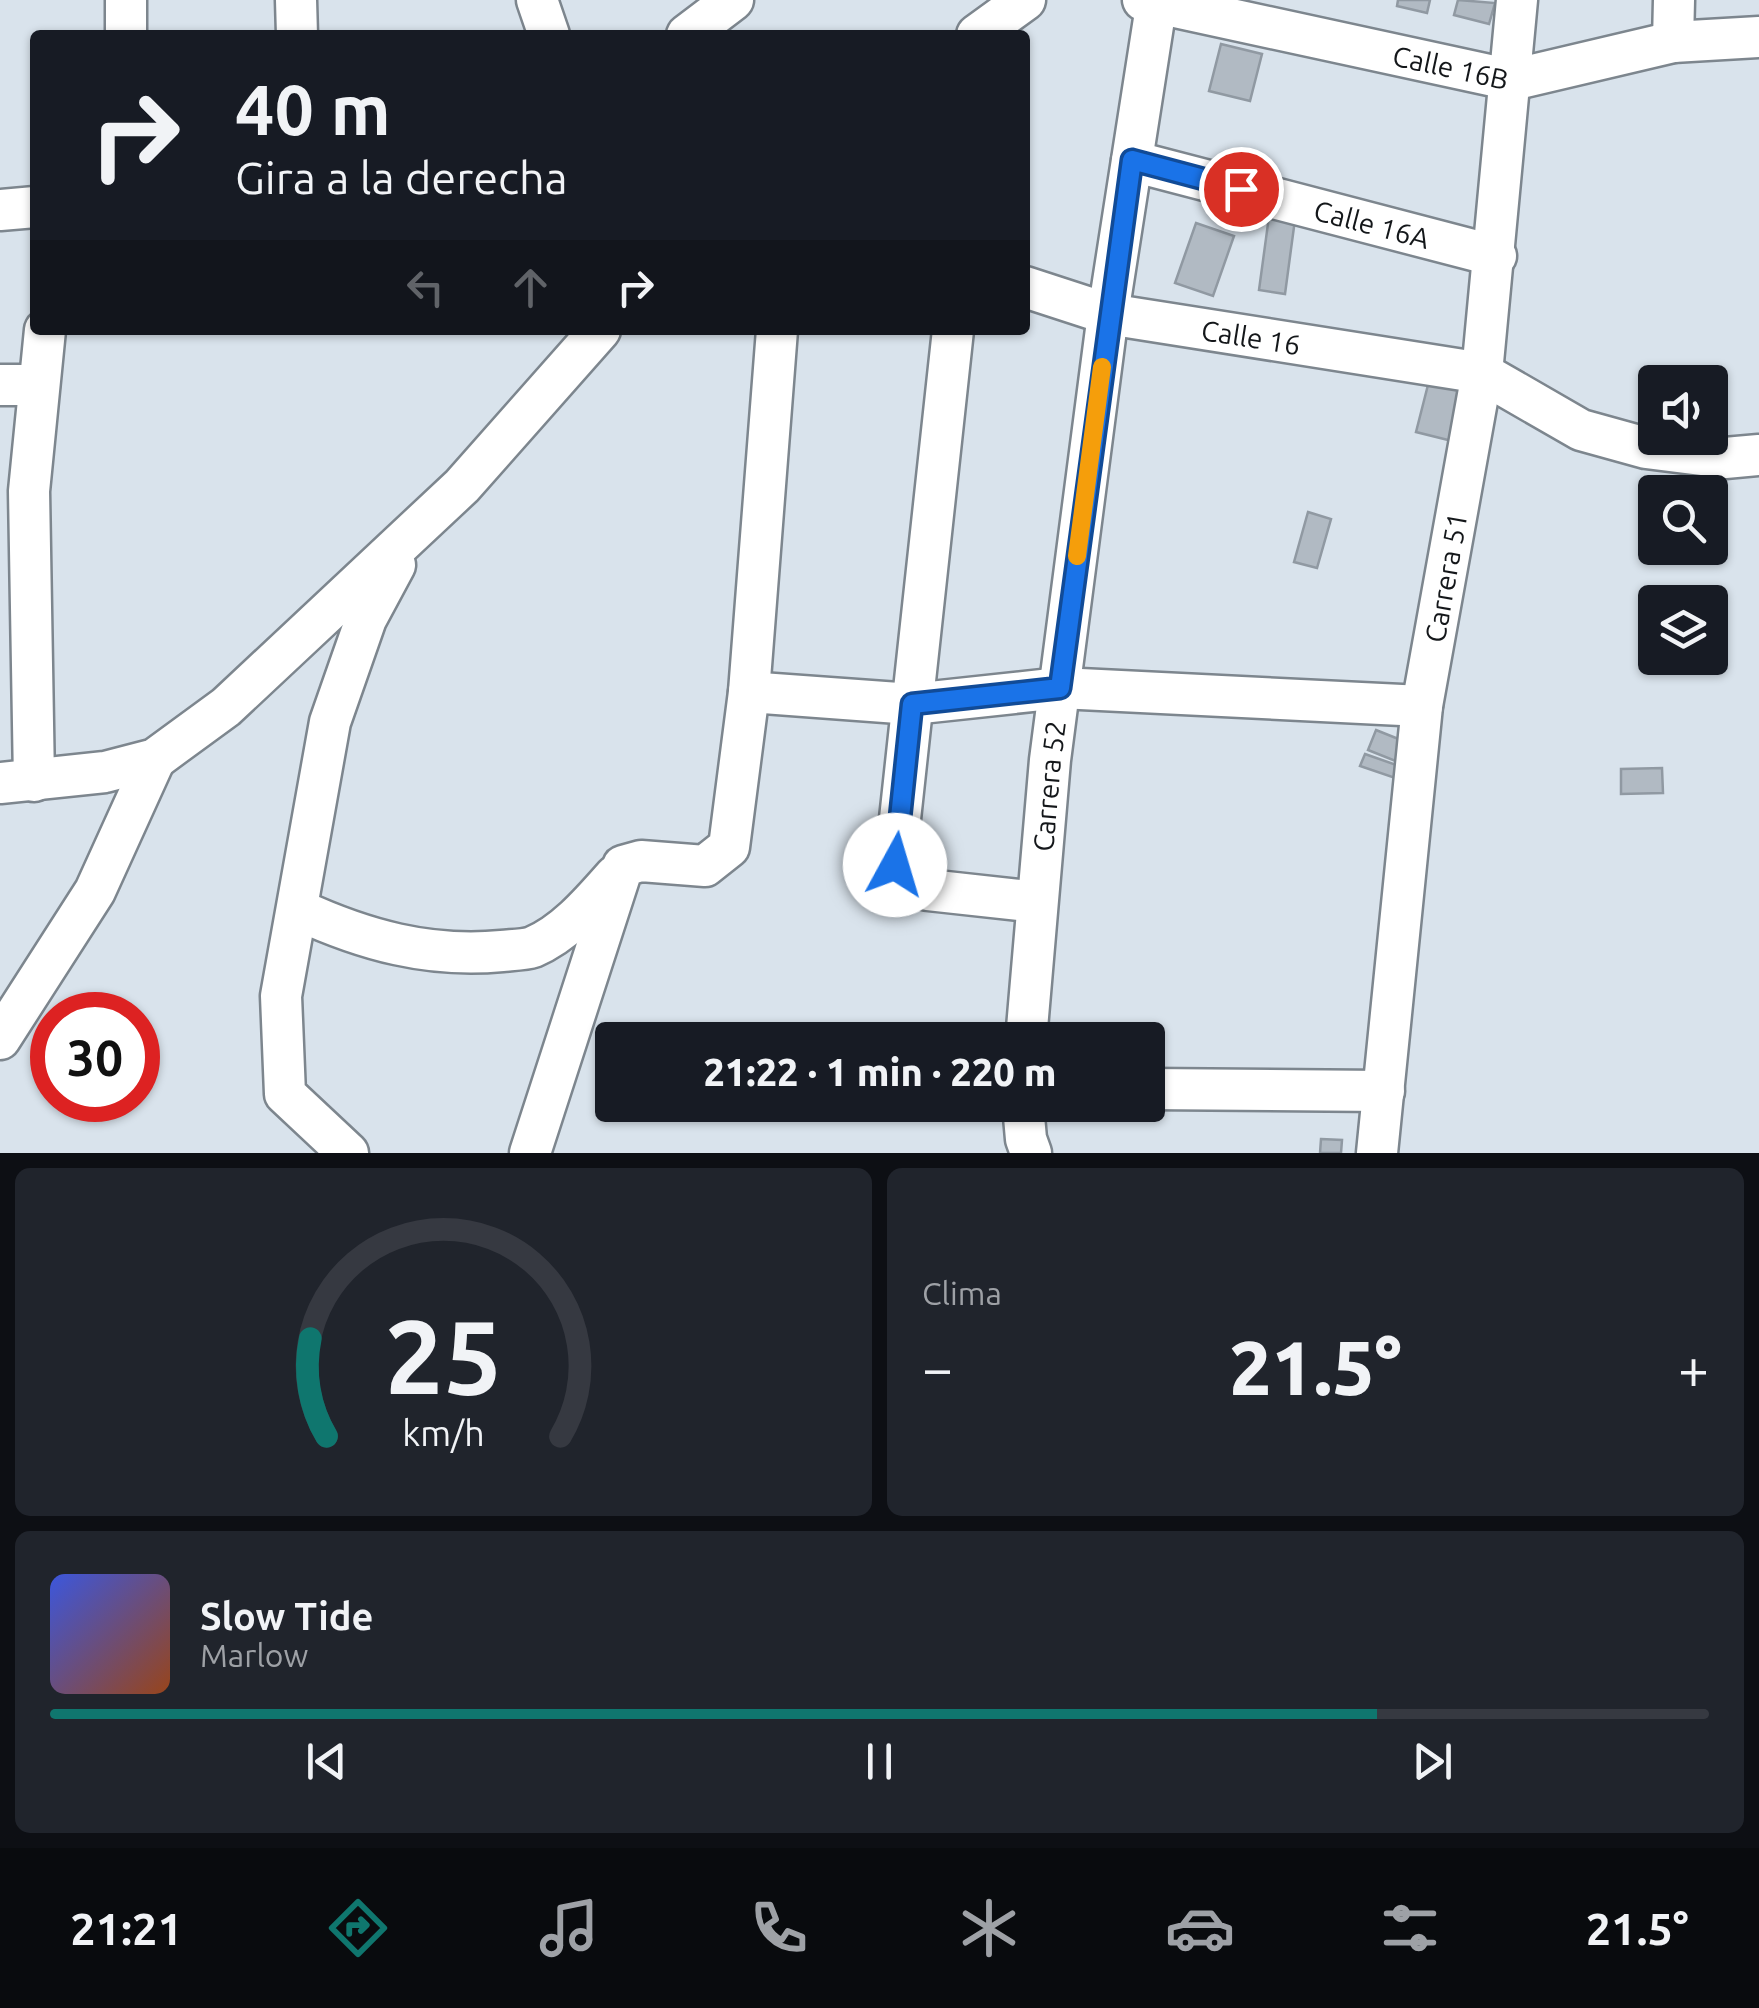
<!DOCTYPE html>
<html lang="es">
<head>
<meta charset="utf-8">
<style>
  :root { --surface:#171b24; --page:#20242c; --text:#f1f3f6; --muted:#9ea1a6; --line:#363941; --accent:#0f766e }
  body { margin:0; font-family:Ubuntu,sans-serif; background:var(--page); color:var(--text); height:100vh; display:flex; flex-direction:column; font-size:38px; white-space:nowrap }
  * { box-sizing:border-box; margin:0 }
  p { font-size:32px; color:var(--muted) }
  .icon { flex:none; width:55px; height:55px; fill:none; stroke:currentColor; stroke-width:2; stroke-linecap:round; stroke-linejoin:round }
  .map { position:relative; height:1153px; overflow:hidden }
  .drawer { display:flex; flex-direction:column; gap:15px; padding:15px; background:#0d0f14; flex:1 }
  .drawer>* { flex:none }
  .guide { position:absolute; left:30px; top:30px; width:1000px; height:305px; border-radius:10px; box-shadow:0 2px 8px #0004; background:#171b24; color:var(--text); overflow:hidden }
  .controls { position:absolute; left:1638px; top:365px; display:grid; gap:20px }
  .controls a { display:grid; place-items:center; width:90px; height:90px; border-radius:10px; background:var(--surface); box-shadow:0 2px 8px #0004; font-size:50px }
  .speed { position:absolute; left:30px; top:992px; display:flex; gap:20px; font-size:50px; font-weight:700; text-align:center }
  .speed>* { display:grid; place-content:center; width:130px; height:130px; border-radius:50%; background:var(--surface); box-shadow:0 2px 8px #0004; line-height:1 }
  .speed .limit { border:15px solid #d22; background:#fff; color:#111 }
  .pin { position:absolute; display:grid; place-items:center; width:85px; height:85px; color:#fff; margin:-42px; border:5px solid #fff; border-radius:50%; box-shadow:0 2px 10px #0007 }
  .me { position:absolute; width:110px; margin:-55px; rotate:6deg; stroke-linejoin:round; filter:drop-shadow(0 0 8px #0008) }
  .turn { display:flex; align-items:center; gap:35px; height:210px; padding:0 40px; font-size:45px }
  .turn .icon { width:130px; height:130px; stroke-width:2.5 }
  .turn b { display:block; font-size:70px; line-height:85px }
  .lanes { display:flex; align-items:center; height:95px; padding:0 40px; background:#0003; justify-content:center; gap:50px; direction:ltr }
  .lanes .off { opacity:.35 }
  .big { font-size:75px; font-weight:800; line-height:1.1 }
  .drawer .card { flex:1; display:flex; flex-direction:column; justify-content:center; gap:15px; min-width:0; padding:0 35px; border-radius:15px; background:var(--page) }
  .drawer .dial { align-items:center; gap:0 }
  .dial svg { height:260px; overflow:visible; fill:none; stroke:var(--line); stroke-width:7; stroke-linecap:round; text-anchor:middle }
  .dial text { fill:var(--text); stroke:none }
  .song { display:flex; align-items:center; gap:30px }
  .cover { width:120px; height:120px; border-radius:15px; background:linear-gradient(135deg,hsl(230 70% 55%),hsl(20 70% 35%)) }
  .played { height:10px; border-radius:5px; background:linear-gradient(90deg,var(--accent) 80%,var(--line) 80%) }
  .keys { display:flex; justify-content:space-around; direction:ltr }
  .heat { display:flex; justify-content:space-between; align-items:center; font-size:55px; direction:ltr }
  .drawer .tiles { flex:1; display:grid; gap:15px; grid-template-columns:1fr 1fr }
  .card:last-child { grid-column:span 2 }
  .trip { position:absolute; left:595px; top:1022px; width:570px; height:100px; border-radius:10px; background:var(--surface); box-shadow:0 2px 8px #0004; font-weight:800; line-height:100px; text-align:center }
  .tabs { display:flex; height:160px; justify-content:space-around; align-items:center; background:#090b0e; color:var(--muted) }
  .tabs .icon { width:70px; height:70px }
  .tabs .on { color:var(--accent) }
  .tabs b { font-size:45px; color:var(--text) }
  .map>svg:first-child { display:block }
  .building { fill:#b1bac3; stroke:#9099a2; stroke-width:2.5 }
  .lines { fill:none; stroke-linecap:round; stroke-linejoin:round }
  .minor-casing { stroke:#7d868e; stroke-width:45 }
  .minor { stroke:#fff; stroke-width:40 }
  .route-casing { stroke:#114b97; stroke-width:25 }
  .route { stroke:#1a73e8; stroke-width:18 }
  .slow { stroke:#f59e0b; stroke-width:18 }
  .labels { text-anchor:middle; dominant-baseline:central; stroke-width:10; stroke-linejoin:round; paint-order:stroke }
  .street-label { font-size:28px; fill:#14171a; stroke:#e6f0f9 }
</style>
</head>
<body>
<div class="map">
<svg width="1759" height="1153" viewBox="0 0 1759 1153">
  <rect width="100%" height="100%" fill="#d9e3ec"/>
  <g class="building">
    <polygon points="1398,0 1430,0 1427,13 1397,6"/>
    <polygon points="1458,0 1495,3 1489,24 1454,15"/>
    <polygon points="1221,44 1262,54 1250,101 1209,91"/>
    <polygon points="1270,209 1296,212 1285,294 1259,290"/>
    <polygon points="1196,223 1234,236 1213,296 1175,283"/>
    <polygon points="1430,377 1474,388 1460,443 1416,432"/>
    <polygon points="1308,512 1331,519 1317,568 1294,562"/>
    <polygon points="1376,730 1411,744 1403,764 1368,750"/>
    <polygon points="1365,754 1402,767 1398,779 1360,766"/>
    <polygon points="1662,768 1663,793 1621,794 1621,769"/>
    <polygon points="1321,1139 1342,1140 1341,1153 1320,1153"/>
  </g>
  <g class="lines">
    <g class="minor-casing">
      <g id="minor">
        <polyline points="126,0 126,35"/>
        <polyline points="296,0 297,35"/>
        <polyline points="537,0 549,35"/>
        <path id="s1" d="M1143,0L1512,80L1673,42L1759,37"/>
        <polyline points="687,35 733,0"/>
        <polyline points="977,35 1025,0"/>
        <polyline points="1673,42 1674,0"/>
        <path id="s2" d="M1132,161L1496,256"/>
        <polyline points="0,210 35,207"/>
        <path id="s3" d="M1025,287L1108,314L1482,373L1581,430L1646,448L1725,458L1759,455"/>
        <polyline points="953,330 895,865 906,883 928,890 1037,902"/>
        <polyline points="0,385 39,385"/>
        <polyline points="749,692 912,704 1060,688 1422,706"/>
        <polyline points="34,781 29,491 45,330"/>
        <polyline points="0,783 105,772 155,759 226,707 462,486 600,330"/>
        <path d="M299,910C364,940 429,958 502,951C511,950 524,950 533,947C566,933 592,902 615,876"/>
        <polyline points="0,1039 95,891 155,759"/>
        <path id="s4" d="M1026,1040L1050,760L1108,314L1157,0"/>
        <polyline points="1148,1089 1384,1091"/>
        <polyline points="1023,1105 1026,1139 1031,1153"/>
        <polyline points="348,1153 285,1094 281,996 330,722 366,619 395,565"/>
        <polyline points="530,1153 623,866 641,861 705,866 729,847 749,692 777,330"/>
        <path id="s5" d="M1377,1153L1422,706L1482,373L1517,0"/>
      </g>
    </g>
    <use href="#minor" class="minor"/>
  </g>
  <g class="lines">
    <g class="route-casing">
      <polyline id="route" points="895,865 912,704 1060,688 1132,160 1241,189"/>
    </g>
    <use href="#route" class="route"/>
    <polyline class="slow" points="1077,556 1102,367"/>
  </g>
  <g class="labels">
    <g class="street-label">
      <text stroke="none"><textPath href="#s1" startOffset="315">Calle 16B</textPath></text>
      <text stroke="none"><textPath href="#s2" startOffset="248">Calle 16A</textPath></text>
      <text stroke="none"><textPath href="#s3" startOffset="232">Calle 16</textPath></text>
      <text stroke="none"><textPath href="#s5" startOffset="580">Carrera 51</textPath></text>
      <text stroke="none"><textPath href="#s4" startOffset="255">Carrera 52</textPath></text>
    </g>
  </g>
</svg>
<div class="controls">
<a><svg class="icon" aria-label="sound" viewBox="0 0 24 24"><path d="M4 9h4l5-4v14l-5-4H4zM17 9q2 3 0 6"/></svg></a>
<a><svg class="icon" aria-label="search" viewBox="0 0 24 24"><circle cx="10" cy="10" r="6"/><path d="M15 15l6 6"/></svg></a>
<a><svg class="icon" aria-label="layers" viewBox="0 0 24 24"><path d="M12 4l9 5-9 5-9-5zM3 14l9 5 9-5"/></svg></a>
</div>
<div class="speed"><div class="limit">30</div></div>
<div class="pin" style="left:1241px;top:189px;background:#d93025"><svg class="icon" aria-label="arrive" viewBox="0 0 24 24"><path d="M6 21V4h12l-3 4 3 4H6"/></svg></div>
<svg class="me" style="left:895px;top:865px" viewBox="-20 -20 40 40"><circle r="19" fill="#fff"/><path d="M0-13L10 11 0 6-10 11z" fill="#1a73e8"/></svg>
<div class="trip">21:22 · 1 min · 220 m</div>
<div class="guide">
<div class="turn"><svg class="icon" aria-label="right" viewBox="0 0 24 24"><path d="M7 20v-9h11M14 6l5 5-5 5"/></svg><div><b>40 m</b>Gira a la derecha</div></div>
<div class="lanes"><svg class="icon off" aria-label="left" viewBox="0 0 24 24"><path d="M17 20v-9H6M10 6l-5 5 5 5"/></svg><svg class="icon off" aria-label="ahead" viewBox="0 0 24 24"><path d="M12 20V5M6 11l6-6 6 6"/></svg><svg class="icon" aria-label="right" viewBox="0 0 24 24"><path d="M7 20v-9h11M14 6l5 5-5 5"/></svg></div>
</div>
</div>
<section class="drawer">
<div class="tiles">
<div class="card dial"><svg viewBox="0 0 100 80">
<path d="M14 69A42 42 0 1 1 86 69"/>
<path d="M14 69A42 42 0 0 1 9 39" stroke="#0f766e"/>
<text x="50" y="56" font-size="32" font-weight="700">25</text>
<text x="50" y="72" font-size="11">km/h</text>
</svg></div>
<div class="card"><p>Clima</p>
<div class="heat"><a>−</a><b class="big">21.5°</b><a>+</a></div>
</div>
<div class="card">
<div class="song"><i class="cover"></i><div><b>Slow Tide</b><p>Marlow</p></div></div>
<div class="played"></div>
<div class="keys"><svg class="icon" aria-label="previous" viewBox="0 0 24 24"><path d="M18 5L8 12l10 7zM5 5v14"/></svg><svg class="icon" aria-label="pause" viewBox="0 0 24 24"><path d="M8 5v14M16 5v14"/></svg><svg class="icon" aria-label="next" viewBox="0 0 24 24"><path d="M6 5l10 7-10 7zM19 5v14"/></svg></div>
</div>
</div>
</section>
<nav class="tabs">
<b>21:21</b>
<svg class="icon on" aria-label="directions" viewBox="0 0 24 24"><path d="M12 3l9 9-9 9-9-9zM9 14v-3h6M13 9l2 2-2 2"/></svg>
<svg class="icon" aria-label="music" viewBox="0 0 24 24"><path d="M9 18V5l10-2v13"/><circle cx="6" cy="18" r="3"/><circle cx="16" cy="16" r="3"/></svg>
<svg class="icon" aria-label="phone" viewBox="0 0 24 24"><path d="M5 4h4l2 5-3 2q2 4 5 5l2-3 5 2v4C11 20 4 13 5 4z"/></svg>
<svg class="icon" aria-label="climate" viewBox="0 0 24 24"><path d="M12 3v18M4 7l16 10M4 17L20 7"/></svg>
<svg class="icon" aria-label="car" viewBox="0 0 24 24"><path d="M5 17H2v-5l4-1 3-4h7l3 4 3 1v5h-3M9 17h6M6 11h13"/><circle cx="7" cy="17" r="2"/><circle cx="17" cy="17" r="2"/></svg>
<svg class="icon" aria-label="filters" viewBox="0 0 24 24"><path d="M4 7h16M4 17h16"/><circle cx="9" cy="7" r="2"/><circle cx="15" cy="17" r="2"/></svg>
<b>21.5°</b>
</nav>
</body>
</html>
